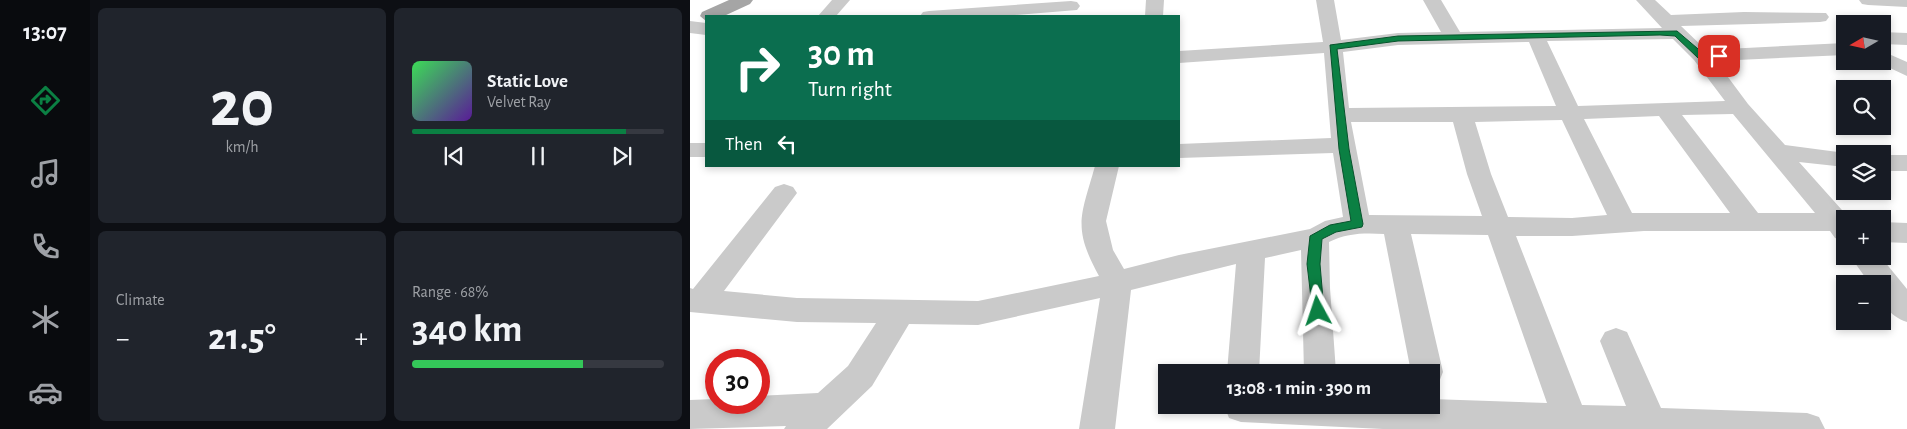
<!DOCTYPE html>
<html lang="en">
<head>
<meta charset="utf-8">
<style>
  :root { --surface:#171b24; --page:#20242c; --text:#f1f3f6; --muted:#9ea1a6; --line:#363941; --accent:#0b8043 }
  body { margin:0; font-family:"Alegreya Sans",sans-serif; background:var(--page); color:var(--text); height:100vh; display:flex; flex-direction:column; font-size:19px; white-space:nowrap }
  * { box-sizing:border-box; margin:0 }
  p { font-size:16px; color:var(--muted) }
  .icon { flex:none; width:28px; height:28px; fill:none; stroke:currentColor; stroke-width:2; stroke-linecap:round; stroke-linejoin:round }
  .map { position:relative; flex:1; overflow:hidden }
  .panel { display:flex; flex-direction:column; gap:8px; padding:8px; background:#0d0f14; width:600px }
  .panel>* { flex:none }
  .top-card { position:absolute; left:15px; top:15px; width:475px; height:152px; border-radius:0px; box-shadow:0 2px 8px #0003; background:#0b6e4f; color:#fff; overflow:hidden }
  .needle { width:32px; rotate:261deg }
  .fabs { position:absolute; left:1146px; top:15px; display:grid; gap:10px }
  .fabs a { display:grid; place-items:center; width:55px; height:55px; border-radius:0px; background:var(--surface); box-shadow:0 2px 8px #0003; font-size:25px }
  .speed { position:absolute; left:15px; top:349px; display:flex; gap:10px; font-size:25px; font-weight:700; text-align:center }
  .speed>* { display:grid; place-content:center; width:65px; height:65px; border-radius:50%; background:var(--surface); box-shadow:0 2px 8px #0003; line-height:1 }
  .speed .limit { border:8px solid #d22; background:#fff; color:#111 }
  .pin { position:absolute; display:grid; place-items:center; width:42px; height:42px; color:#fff; margin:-21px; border-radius:10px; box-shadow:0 2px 8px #0006 }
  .me { position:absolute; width:55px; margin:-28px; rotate:355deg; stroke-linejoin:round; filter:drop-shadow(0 0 4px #0008) }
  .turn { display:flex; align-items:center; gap:18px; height:105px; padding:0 20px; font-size:22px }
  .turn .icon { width:65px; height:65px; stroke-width:2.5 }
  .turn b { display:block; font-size:35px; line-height:42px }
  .then { display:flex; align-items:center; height:48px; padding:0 20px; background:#0003; gap:10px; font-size:19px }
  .big { font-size:38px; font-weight:600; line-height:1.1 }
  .panel .card { flex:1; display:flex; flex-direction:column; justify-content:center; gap:8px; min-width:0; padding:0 18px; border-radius:8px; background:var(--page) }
  .panel .dial { align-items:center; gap:0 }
  .dial b { font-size:65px; line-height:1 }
  .song { display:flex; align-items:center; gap:15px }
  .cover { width:60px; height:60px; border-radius:8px; background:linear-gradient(135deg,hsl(130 70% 55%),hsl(270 70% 35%)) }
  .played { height:5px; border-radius:2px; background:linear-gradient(90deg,var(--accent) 85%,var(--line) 85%) }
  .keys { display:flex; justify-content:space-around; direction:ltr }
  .heat { display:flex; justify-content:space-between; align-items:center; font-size:28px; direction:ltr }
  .charge { height:8px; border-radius:4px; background:linear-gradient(90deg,#34c759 68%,var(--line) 0) }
  .panel .tiles { flex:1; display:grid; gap:8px; grid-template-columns:repeat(2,1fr) }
  .trip { position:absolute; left:468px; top:364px; width:282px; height:50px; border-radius:0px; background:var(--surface); box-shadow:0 2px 8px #0003; font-weight:600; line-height:50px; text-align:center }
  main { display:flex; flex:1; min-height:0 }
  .menu { display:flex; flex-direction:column; width:90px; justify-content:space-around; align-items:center; background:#090b0e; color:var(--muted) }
  .menu .icon { width:35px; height:35px }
  .menu .selected { color:var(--accent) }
  .menu b { font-size:22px; color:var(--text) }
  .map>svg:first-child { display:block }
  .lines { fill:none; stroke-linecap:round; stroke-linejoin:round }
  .minor { fill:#cacaca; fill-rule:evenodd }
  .major { fill:#a5a5a5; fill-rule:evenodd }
  .route { fill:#0b8043; stroke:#07532c }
</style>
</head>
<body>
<main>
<nav class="menu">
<b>13:07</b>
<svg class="icon selected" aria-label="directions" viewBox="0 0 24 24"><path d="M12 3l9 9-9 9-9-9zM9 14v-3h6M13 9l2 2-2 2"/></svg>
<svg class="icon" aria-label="music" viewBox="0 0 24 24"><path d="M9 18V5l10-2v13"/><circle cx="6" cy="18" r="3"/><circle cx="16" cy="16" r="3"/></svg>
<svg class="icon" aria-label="phone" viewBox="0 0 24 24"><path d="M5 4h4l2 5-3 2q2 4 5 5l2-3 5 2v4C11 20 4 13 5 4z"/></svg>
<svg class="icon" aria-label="climate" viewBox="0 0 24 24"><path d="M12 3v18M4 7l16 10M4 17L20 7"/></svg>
<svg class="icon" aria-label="car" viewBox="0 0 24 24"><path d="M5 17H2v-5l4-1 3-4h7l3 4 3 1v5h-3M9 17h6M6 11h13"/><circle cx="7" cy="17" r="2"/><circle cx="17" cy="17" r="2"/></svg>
</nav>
<section class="panel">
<div class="tiles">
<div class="card dial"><b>20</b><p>km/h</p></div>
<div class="card">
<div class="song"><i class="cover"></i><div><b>Static Love</b><p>Velvet Ray</p></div></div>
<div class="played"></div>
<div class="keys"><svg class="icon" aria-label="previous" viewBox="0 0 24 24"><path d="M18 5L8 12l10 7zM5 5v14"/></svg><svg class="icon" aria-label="pause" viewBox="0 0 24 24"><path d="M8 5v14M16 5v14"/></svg><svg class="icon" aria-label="next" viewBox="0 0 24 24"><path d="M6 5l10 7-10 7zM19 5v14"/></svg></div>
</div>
<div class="card"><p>Climate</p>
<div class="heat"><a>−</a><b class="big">21.5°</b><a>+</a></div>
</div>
<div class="card"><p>Range · 68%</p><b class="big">340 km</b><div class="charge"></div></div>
</div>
</section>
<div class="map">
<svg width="1217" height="429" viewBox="0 0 1217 429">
  <rect width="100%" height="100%" fill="#fff"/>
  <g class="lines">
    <g class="minor">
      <polygon points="142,0 160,0 146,16 128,16"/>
      <polygon points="456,0 474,0 473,16 455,16"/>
      <path d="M626,0H644L651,40L708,33L751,32L733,0H751L770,32L972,28L946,0H965L981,15L1054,12L1136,13L1139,17L1136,21L1130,22L991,26L1016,50L1155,43V55L1026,61L1058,104L1095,145L1163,154H1155V167L1109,162L1160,219H1155V241L1145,238L1140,231H954L882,236H826L892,405L936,406L910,341L915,332L926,328L937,332L971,408L1117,413L1129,417L1135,429H693L551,422L539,418L534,405H741V399L857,403L798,235L721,234L753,372L749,382L741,385V372H721L694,234C674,233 657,233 639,242L640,288L646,372H614L611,250L575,258L569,372H537L546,264L441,290L425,429H389L410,298L288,325L219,324L182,386L137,429H94L96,426L0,429V400L26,399V402H69V396L128,393L158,366L186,323L107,322L0,312V288L3,289L85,187L94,184L103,187L107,193L34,291L107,298L288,301L409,276C382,227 391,216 405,166H429L416,221L423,250L434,269L489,255L620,229L635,221L653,217L643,153L489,158V144L641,138L634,53L489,63V51L633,42ZM983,39L1004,60L1035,101L888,106L857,41ZM839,42L866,106L659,108L653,52L708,45ZM1043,114L1125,213H1068L992,115ZM969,116L1040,213H942L894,119ZM872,120L917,215L882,218L818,217L801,174L785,122ZM661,122H763L777,174L792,216L679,215Z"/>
      <polygon points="1169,0 1217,0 1217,7 1178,5 1172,4"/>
      <polygon points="381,1 387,2 390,6 387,10 312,16 230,16 233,12 239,11"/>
      <polygon points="0,21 16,23 16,35 0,33"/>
      <polygon points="1192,32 1217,33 1217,45 1192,44"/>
      <polygon points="1192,51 1217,62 1217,76 1185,61 1192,61"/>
      <rect x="0" y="143" width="16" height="14"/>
      <rect x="1192" y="155" width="25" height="16"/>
      <polygon points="1192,222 1217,223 1217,243 1192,242"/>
      <path d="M1160,256H1190L1217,289V322C1197,315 1192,303 1192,284H1180Z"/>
    </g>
    <polygon class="major" points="39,0 63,0 60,4 34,16 16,16 16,21 10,16 12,12"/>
  </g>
  <polygon class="route" points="987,31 1014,54 1029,53 1034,56 1029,58 1008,58 985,36 970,35 708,41 647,49 659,149 673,224 672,227 646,232 632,239 630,264 634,311 628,317 623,315 617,264 620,236 640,225 661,221 649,149 640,45 708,36"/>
</svg>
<div class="fabs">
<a><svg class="needle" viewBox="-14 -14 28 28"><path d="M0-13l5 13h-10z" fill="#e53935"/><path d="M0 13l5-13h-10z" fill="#9ea1a6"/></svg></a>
<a><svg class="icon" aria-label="search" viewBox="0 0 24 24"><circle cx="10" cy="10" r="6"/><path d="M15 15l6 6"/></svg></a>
<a><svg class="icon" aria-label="layers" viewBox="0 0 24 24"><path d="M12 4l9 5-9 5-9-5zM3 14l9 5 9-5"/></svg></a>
<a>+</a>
<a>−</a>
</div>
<div class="speed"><div class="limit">30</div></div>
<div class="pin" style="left:1029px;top:56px;background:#d93025"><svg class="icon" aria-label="arrive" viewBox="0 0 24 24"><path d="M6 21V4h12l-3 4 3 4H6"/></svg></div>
<svg class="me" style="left:628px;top:311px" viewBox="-20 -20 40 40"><path d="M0-17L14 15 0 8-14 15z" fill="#0b8043" stroke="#fff" stroke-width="4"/></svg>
<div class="trip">13:08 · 1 min · 390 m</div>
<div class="top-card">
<div class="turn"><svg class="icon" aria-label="right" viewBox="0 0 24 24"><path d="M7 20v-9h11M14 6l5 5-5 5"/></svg><div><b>30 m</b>Turn right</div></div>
<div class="then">Then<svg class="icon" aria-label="left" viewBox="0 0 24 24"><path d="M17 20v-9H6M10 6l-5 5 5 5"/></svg></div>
</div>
</div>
</main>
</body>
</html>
